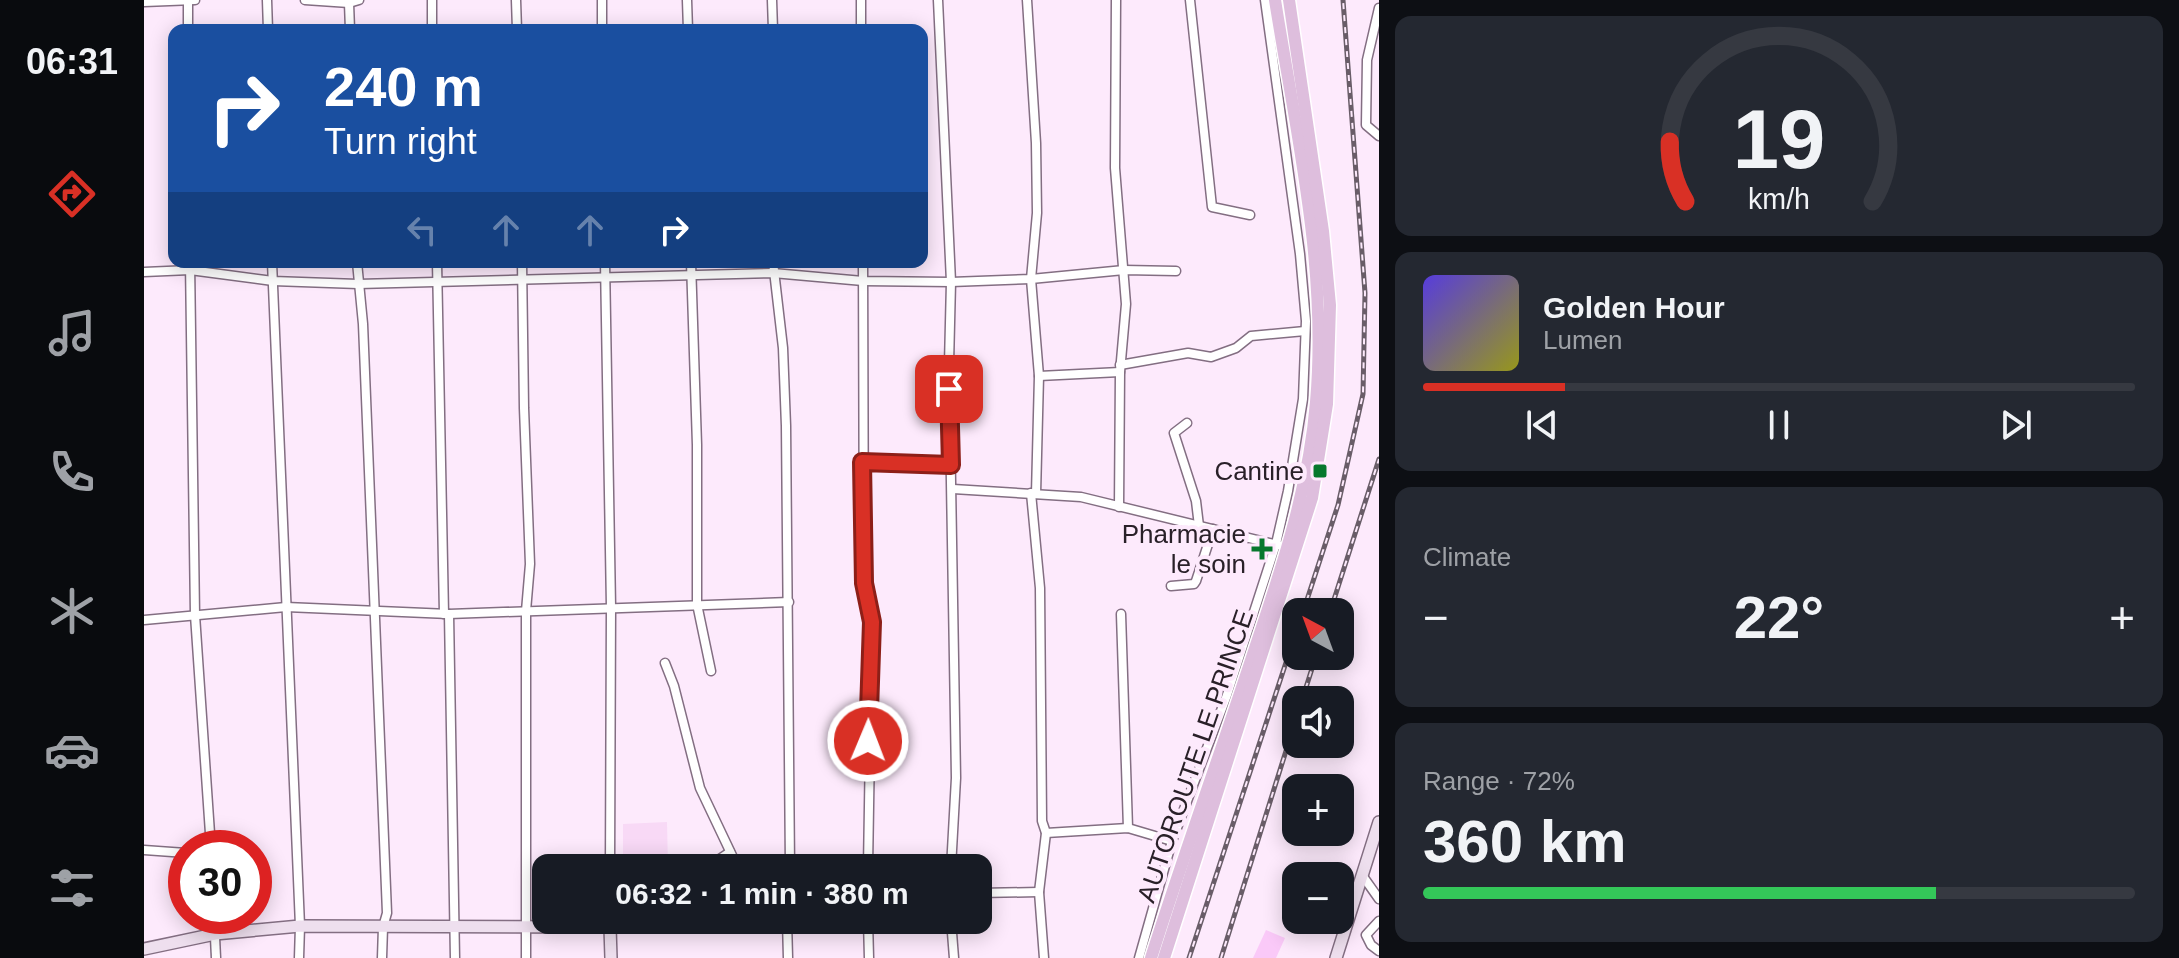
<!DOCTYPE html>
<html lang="en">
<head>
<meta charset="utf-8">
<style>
  :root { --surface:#171b24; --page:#242831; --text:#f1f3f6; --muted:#9ea1a6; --line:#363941; --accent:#d93025 }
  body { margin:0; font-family:Arial,sans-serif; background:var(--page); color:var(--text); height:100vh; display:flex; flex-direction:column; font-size:30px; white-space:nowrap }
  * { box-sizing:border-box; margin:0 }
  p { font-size:26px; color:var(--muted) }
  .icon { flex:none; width:44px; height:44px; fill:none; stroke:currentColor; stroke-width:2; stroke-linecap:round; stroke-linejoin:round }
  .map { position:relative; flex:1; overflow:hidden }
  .sheet { display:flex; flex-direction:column; gap:16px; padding:16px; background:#0d0f14; width:800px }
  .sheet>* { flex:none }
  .guide { position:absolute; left:24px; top:24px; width:760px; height:244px; border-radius:16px; box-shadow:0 4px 20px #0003; background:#1a4fa0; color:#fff; overflow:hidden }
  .needle { width:52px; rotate:319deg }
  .controls { position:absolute; left:1138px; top:598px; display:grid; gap:16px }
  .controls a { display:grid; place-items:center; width:72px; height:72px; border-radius:16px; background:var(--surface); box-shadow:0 4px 20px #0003; font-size:40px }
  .speed { position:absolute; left:24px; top:830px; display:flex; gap:16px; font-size:40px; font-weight:700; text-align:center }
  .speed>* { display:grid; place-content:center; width:104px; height:104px; border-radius:50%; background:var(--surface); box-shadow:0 4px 20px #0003; line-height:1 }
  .speed .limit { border:12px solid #d22; background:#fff; color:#111 }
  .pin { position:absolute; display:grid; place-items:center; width:68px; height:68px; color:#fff; margin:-34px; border-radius:16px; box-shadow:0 4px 12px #0006 }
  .me { position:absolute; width:88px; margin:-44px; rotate:1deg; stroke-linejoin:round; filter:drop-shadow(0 0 6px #0008) }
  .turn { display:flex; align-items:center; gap:28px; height:168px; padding:0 24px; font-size:36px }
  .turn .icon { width:104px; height:104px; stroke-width:2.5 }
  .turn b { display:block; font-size:56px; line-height:68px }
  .lanes { display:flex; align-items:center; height:76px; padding:0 24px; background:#0003; justify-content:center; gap:40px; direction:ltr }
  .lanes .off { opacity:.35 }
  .big { font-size:60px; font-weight:800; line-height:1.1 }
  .sheet .card { flex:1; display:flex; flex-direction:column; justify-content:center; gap:12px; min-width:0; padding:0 28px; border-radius:16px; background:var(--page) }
  .sheet .dial { align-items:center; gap:0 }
  .dial svg { height:208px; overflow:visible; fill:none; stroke:var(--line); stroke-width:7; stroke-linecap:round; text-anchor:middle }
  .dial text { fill:var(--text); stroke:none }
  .song { display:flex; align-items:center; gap:24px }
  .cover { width:96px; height:96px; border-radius:12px; background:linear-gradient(135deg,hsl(250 70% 55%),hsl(60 70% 35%)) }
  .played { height:8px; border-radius:4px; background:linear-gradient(90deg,var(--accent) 20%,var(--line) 20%) }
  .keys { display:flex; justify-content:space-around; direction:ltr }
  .heat { display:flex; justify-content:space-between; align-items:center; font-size:44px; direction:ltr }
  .charge { height:12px; border-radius:6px; background:linear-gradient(90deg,#34c759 72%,var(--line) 0) }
  .trip { position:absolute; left:388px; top:854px; width:460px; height:80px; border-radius:16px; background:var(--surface); box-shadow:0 4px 20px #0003; font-weight:800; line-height:80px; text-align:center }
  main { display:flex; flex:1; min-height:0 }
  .tabs { display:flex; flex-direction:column; width:144px; justify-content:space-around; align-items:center; background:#090b0e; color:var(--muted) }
  .tabs .icon { width:56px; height:56px }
  .tabs .current { color:var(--accent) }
  .tabs b { font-size:36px; color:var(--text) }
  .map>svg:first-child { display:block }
  .built { fill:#f8d9f6 }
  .green { fill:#fac9f8 }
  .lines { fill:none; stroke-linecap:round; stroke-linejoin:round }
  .street-casing { stroke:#836e82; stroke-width:11 }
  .secondary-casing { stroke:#836e82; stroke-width:14 }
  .primary-casing { stroke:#fff; stroke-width:15 }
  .street { stroke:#fff; stroke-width:8 }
  .secondary { stroke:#eedfee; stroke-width:11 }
  .primary { stroke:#debedd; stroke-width:12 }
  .rail-casing { stroke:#695d68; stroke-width:5 }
  .rail { stroke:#fdeafc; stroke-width:2; stroke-dasharray:6; stroke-linecap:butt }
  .route-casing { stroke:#8d1f18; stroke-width:20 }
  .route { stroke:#d93025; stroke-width:14 }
  .poi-dot { fill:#06782d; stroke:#fdeafc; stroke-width:3 }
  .labels { text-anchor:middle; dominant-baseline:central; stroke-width:8; stroke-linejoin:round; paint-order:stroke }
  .poi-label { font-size:26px; fill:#292028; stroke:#fdeafc; text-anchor:end }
  .street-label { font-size:26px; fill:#292028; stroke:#fdeafc }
</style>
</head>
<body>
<main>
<nav class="tabs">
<b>06:31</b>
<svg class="icon current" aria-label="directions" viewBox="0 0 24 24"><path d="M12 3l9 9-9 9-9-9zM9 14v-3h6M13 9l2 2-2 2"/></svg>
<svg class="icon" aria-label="music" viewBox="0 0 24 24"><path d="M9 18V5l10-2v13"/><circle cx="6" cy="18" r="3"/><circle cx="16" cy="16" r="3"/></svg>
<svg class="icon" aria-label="phone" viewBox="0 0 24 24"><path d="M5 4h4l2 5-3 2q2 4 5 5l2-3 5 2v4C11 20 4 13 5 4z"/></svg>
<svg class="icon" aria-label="climate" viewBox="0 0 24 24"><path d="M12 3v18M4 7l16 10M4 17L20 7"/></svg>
<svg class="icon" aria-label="car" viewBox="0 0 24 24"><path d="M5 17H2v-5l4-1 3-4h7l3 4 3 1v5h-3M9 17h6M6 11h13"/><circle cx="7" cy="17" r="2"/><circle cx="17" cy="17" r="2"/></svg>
<svg class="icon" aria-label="filters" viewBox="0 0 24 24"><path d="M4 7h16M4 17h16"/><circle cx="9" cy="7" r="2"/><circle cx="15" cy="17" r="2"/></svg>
</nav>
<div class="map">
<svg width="1235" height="958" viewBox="0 0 1235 958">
  <rect width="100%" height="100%" fill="#fdeafc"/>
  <polygon class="built" points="523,822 524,868 479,868 479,824"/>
  <polygon class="green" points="1122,930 1141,938 1132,958 1109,958"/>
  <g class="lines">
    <g class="street-casing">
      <g id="street">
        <polyline points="123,0 124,30"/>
        <polyline points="161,0 205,3 215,0"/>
        <polyline points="288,0 288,30"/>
        <polyline points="372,0 373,30"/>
        <polyline points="458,0 458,30"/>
        <polyline points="543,0 544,30"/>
        <polyline points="628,0 629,30"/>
        <polyline points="717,0 717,30"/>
        <polyline points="794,0 807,282 805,364 812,778 807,868"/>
        <polyline points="883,0 892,143 893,213 887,279 895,376 892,494"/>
        <polyline points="972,0 971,168 982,304 976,372 975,507"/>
        <polyline points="1046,0 1068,207 1106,215"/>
        <polyline points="44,1 44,30"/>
        <polyline points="0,2 51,0"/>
        <polyline points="205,3 206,30"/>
        <polyline points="1235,8 1223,60 1222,125 1235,136"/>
        <polyline points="46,262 51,615 67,848"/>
        <polyline points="128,262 156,926 155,958"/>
        <polyline points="213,262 219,324 243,913 239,927 238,958"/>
        <polyline points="293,262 300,614"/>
        <polyline points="378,262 380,408 386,564 382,611 382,958"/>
        <polyline points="461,262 467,607 466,868"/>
        <polyline points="547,262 553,445 553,604 567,671"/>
        <polyline points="629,262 639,348 642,426 646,868"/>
        <polyline points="719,262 720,583 728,622 724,868"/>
        <polyline points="0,272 46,270 129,281 214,284 629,273 719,281 807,282 887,279 980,270 1032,271"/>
        <polyline points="976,365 1044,353 1067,357 1092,348 1107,336 1161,331"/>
        <polyline points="895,376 976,372"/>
        <polyline points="1043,423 1030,433 1052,501 1055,526"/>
        <polyline points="718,462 807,465"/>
        <polyline points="809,489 937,497 1134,545"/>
        <polyline points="887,493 896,588 898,821 902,833 895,892 900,958"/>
        <polyline points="1027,586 1050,584 1052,581 1069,529"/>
        <polyline points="305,614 311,958"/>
        <polyline points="977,614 984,828"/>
        <polyline points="0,620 142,607 305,614 645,602"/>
        <polyline points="521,663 530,686 556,788 594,868"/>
        <polyline points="902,833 984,828 1028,841"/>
        <polyline points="0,850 42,853"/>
        <polyline points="562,868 586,852"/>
        <polyline points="1218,875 1235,899"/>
        <polyline points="834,893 895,892"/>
        <polyline points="70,916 72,958"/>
        <polyline points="466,920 466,927 537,920"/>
        <polyline points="643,920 644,958"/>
        <polyline points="724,920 725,958"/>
        <polyline points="807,920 810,958"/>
        <polyline points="1235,921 1222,935 1227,945 1235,951"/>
        <polyline points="995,958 1028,841 1083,695 1132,544 1144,491 1159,399 1162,321 1156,254 1121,0"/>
      </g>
    </g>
    <g class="secondary-casing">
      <g id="secondary">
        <polyline points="0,949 71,934 156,926 466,927 467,958"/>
        <polyline points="1192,958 1235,822"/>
      </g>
    </g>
    <g class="primary-casing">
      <g id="primary">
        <path d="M1007,958C1040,854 1077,752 1111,648C1138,568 1165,487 1172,402C1184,267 1152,133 1131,0"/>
        <polyline points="1020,958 1168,498 1183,404 1186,305 1179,231 1145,0"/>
      </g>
    </g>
    <use href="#street" class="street"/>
    <use href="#secondary" class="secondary"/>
    <use href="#primary" class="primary"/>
    <g class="rail-casing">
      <g id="rail">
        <polyline points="1159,612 1194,505 1219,394 1221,293 1199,0"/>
        <polyline points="1186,612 1235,459"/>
        <polyline points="1158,700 1172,656"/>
        <polyline points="1045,958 1152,632"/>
        <polyline points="1077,958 1152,719"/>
      </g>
    </g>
    <use href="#rail" class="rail"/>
  </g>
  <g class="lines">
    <g class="route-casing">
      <polyline id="route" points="724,741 728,622 720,583 718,462 807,465 805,389"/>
    </g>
    <use href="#route" class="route"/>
  </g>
  <g class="poi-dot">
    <rect x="1168" y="463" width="16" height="16" rx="4"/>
    <path d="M1114 537h8v8h8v8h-8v8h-8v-8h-8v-8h8z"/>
  </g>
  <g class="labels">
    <g class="poi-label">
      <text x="1160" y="471">Cantine</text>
      <text x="1102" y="534">Pharmacie<tspan x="1102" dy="30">le soin</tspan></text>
    </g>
    <g class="street-label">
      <text transform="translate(1051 756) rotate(-71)">AUTOROUTE LE PRINCE</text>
    </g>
  </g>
</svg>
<div class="controls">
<a><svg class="needle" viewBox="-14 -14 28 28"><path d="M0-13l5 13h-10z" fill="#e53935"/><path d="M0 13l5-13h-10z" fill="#9ea1a6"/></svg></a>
<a><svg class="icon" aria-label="sound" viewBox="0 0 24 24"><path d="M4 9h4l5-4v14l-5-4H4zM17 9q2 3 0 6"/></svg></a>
<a>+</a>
<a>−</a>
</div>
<div class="speed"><div class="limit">30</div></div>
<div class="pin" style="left:805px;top:389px;background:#d93025"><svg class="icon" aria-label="arrive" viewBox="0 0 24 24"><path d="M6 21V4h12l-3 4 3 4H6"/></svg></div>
<svg class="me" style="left:724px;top:741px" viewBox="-20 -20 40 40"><circle r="17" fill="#d93025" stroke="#fff" stroke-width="3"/><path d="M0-11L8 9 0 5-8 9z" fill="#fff"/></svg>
<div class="trip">06:32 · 1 min · 380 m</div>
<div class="guide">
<div class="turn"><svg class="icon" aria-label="right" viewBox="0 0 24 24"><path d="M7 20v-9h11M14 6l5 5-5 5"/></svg><div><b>240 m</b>Turn right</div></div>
<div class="lanes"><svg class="icon off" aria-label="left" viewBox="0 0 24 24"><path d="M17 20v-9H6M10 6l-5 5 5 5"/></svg><svg class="icon off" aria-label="ahead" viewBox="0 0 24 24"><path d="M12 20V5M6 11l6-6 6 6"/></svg><svg class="icon off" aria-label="ahead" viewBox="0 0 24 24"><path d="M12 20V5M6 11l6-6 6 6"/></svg><svg class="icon" aria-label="right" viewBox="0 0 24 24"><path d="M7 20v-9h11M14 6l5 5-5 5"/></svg></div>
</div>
</div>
<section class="sheet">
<div class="card dial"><svg viewBox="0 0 100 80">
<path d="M14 69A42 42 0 1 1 86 69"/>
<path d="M14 69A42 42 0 0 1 8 46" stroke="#d93025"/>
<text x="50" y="56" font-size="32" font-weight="700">19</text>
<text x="50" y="72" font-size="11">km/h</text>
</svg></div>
<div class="card">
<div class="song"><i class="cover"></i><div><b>Golden Hour</b><p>Lumen</p></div></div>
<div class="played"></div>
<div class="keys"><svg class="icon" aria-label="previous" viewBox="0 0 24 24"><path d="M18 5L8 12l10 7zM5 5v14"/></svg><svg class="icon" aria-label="pause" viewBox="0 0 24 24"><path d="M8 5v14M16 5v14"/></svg><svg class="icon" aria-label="next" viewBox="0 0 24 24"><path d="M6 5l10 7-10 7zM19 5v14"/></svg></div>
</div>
<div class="card"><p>Climate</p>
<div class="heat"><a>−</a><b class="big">22°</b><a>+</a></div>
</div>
<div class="card"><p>Range · 72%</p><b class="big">360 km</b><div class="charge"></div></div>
</section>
</main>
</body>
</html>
